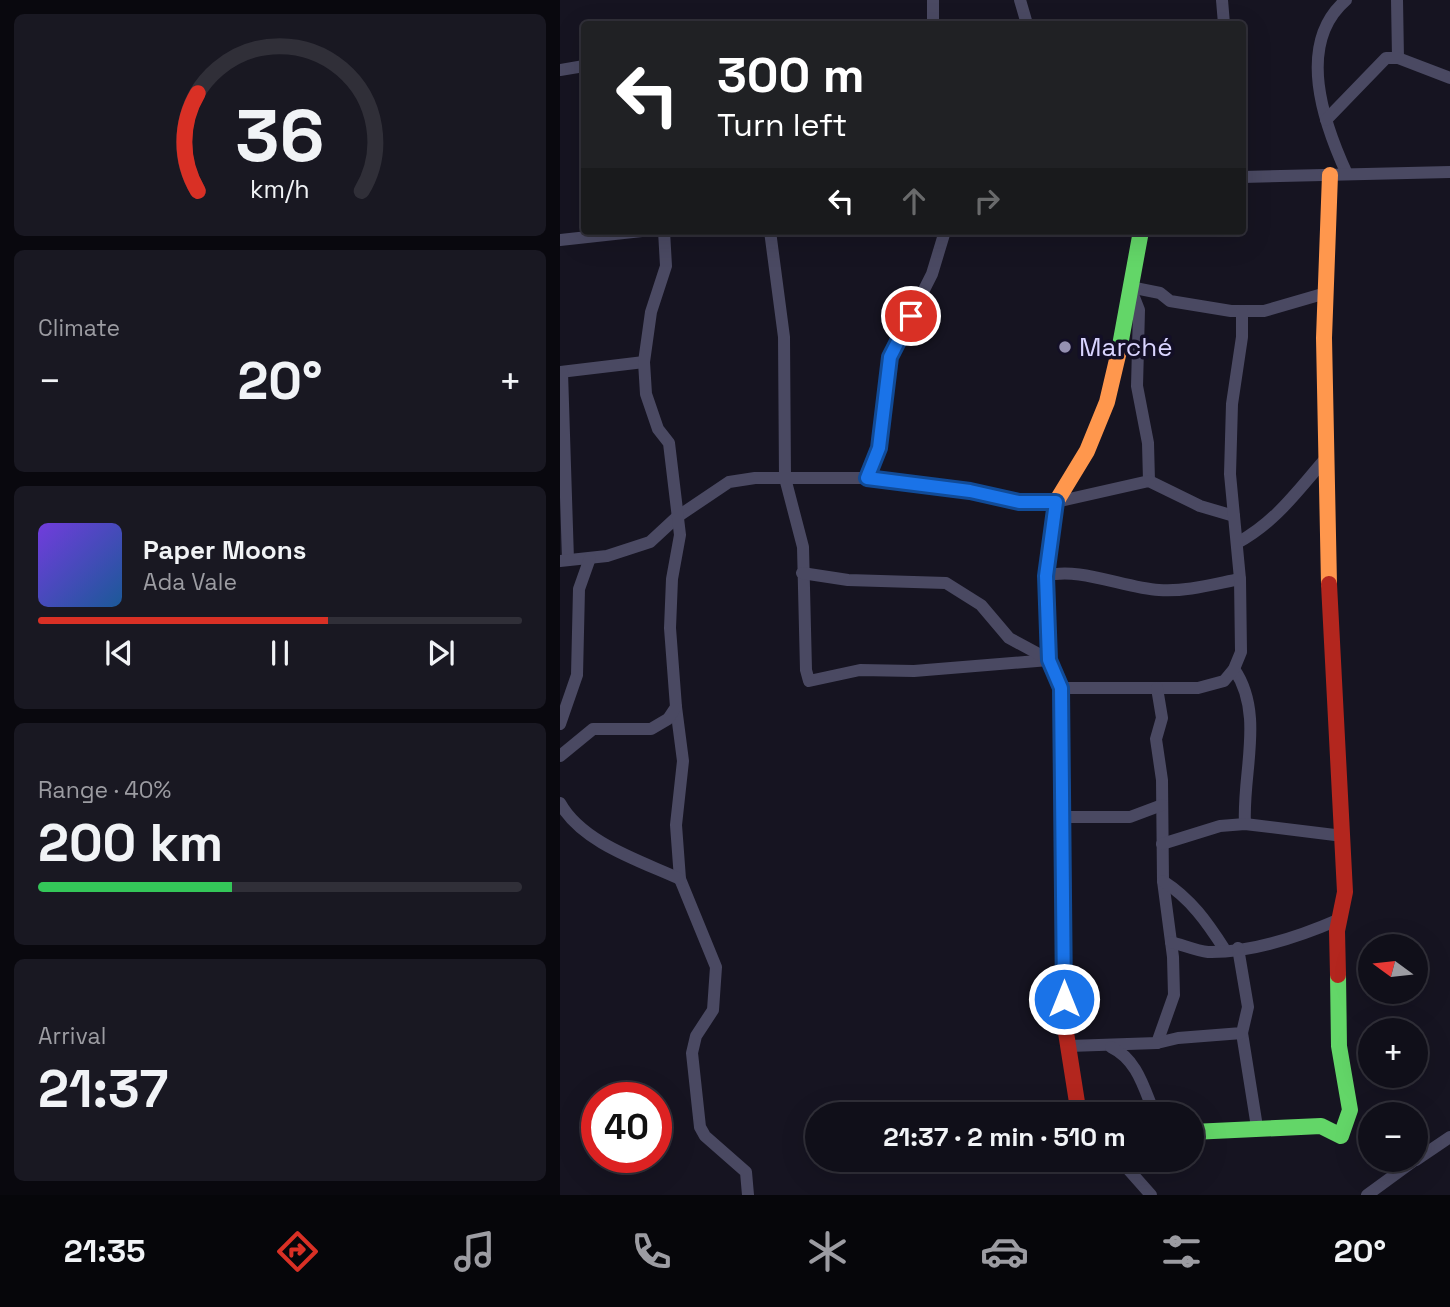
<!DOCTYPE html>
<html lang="en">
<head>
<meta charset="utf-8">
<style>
  :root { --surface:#100f19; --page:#191822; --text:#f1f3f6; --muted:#9c9ca2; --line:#302f38; --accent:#d93025 }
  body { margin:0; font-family:"Space Grotesk",sans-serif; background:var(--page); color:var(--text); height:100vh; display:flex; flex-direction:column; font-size:26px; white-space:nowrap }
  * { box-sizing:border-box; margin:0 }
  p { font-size:23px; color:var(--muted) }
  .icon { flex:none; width:38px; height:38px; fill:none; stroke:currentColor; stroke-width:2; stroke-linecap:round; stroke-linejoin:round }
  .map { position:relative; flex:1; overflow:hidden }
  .side { display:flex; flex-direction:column; gap:14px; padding:14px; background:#09080e; width:560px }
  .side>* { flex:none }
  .hud { position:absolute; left:21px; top:21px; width:665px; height:214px; border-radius:7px; box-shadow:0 7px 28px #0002,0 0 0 2px var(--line); background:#202124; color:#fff; overflow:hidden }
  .needle { width:46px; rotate:285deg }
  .buttons { position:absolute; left:798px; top:934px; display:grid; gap:14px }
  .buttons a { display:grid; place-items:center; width:70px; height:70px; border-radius:50%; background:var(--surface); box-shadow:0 7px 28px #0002,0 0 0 2px var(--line); font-size:35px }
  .speed { position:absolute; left:21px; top:1082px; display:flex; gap:14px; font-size:35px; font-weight:700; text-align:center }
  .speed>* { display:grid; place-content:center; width:91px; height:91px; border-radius:50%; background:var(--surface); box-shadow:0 7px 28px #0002,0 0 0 2px var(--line); line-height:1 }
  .speed .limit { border:10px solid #d22; background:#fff; color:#111 }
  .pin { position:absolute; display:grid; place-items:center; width:60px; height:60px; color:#fff; margin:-30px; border:4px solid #fff; border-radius:50%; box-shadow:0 2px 7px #0007 }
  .me { position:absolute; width:77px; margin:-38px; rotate:0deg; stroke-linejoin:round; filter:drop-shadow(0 0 5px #0008) }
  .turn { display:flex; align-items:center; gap:24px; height:147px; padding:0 21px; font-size:32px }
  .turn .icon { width:91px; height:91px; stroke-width:2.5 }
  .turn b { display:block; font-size:49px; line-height:60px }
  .lanes { display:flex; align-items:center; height:66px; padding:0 21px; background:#0003; justify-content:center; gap:35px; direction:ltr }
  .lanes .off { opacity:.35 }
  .big { font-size:52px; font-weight:800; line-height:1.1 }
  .side .widget { flex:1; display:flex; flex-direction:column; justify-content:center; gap:10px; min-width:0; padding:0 24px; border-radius:10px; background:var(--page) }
  .side .dial { align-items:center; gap:0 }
  .dial svg { height:182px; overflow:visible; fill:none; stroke:var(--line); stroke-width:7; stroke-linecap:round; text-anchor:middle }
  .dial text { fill:var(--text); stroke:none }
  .song { display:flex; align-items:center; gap:21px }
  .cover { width:84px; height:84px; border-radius:10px; background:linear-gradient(135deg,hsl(260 70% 55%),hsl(210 70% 35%)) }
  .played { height:7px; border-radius:4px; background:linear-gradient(90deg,var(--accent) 60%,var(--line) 60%) }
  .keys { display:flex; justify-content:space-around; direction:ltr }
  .heat { display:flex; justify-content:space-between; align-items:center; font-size:38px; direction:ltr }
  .charge { height:10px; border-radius:5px; background:linear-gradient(90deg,#34c759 40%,var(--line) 0) }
  .trip { position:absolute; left:245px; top:1102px; width:399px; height:70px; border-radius:35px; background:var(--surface); box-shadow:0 7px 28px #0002,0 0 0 2px var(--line); font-weight:800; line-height:70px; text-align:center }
  .menu { display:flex; height:112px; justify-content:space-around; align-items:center; background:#06060a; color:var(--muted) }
  .menu .icon { width:49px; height:49px }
  .menu .current { color:var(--accent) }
  .menu b { font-size:32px; color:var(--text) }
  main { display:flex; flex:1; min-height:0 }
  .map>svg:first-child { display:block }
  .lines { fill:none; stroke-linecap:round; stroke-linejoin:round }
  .street { stroke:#4a4962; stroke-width:12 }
  .fast { stroke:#63d668; stroke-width:16 }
  .slow { stroke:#ff974d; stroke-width:16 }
  .jam { stroke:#b3261e; stroke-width:16 }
  .route-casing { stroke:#114b97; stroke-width:18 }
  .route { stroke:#1a73e8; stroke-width:12 }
  .poi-dot { fill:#9591b1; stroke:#130f26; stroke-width:2.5 }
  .labels { text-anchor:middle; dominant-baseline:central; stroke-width:7; stroke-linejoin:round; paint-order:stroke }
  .poi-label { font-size:26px; fill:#d9d4ff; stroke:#130f26; text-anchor:start }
</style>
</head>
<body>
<main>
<section class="side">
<div class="widget dial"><svg viewBox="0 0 100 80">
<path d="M14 69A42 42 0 1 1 86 69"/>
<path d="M14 69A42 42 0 0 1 14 26" stroke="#d93025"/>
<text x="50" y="56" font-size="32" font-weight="700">36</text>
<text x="50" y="72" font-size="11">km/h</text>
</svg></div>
<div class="widget"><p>Climate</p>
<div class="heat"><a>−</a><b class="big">20°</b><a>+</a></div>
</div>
<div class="widget">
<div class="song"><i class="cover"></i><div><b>Paper Moons</b><p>Ada Vale</p></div></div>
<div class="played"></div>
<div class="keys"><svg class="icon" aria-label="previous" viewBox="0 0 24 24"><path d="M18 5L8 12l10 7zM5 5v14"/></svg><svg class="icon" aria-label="pause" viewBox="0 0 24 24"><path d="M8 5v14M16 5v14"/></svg><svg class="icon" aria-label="next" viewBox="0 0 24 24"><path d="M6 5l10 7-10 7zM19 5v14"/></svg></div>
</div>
<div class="widget"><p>Range · 40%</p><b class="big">200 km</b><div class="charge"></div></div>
<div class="widget"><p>Arrival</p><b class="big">21:37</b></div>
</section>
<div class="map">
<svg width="890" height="1195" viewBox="0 0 890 1195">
  <rect width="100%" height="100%" fill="#161421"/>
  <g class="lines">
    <g class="street">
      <polyline points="373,0 373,24"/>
      <polyline points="460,0 467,24"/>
      <polyline points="662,0 664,24"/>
      <path d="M786,0C735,44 764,124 787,174"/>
      <polyline points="837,0 838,58"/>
      <polyline points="0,70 24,66"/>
      <polyline points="766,120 826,58 838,58 890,78"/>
      <polyline points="682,177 890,172"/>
      <polyline points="210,231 224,337 225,478 243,547 246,670 249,681 300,670 354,671 489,660"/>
      <polyline points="0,240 82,231"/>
      <polyline points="570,287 600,293 610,301 671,311 704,311 766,293"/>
      <polyline points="570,287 579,310 577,386 588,443 589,481"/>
      <polyline points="0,372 84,362"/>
      <polyline points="2,372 8,560"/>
      <polyline points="307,478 410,491 459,502 496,502 589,481 640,506 674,516"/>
      <path d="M677,543C716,522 738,490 767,457"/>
      <polyline points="0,561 47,556 90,542 117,517 169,482 195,478 307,478 319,448 330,357 372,274 385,231"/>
      <polyline points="242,573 288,580 386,583 421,605 449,638 488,659"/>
      <path d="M486,576C517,566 565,588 599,590C626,592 654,584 680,579"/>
      <path d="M674,669C705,714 682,773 685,824"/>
      <polyline points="501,688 638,688 664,681 674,669 681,652 680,579 670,474 672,404 682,337 682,311"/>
      <polyline points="597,688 602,718 596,739 602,780 603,881 613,957 614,995 597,1043"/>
      <polyline points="116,707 123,761 116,825 120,879 156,967 153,1010 136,1036 132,1053 140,1127 145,1136 186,1172 188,1195"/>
      <polyline points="0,724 17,675 19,589 30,558"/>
      <polyline points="0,756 33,729 91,729 108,719 116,707 110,628 112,579 120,535 109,443 98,429 86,394 84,362 91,312 106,266 104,231"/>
      <path d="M0,803C22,843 81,861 120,879"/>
      <polyline points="504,817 570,817 602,805"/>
      <polyline points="602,844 660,826 685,824 783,836"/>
      <path d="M603,881C631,899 647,922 665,950"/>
      <path d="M611,942C623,945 637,951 648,952C692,953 741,936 780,919"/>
      <polyline points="682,1033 697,1127"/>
      <polyline points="509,1046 597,1043 618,1038 682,1033 688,1007 678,948"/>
      <path d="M551,1047C578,1060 584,1089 595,1115"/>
      <polyline points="560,1160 591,1195"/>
      <polyline points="856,1160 890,1137"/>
      <polyline points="807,1195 855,1160"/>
    </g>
    <g class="fast">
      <polyline points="559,351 581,231"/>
      <polyline points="632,1132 761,1126 781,1136 790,1110 779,1046 778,975"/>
    </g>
    <g class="slow">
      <polyline points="769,584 764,338 770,175"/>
      <polyline points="503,863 501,688 489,660 486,576 496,502 527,451 547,402 559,351"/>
    </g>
    <g class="jam">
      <polyline points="769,584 785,892 777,931 778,975"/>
      <polyline points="503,863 504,1020 519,1115"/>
    </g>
  </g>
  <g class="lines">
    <g class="route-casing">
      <polyline id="route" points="351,316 330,357 319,448 307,478 410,491 459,502 496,502 486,576 489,660 501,688 504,999"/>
    </g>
    <use href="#route" class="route"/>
  </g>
  <circle class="poi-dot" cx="505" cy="347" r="7"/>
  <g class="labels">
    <g class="poi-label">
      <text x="519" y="347">Marché</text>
    </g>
  </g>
</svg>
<div class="buttons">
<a><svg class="needle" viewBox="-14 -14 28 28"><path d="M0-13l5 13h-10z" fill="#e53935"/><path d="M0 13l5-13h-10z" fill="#9c9ca2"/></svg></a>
<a>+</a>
<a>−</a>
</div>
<div class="speed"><div class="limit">40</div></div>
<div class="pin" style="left:351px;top:316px;background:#d93025"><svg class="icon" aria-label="arrive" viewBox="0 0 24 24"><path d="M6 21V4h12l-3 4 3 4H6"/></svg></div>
<svg class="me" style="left:504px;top:999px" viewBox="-20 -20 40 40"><circle r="17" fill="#1a73e8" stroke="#fff" stroke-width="3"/><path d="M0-11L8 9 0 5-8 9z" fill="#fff"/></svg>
<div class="trip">21:37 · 2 min · 510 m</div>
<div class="hud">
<div class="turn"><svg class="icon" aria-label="left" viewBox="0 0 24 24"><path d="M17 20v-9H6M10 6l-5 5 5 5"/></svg><div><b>300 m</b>Turn left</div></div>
<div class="lanes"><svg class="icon" aria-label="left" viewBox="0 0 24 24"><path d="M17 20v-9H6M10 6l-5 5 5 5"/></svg><svg class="icon off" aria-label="ahead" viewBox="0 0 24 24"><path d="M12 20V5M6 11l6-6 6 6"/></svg><svg class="icon off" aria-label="right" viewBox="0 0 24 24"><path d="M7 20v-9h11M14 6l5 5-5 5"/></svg></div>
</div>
</div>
</main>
<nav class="menu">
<b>21:35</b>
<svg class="icon current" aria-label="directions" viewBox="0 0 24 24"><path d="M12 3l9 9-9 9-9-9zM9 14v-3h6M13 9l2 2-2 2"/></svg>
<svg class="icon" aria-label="music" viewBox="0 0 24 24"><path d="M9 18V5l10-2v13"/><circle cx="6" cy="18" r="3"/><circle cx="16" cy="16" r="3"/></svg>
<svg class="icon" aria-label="phone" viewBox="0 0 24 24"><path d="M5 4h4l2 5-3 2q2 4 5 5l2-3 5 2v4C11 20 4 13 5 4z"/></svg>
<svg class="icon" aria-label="climate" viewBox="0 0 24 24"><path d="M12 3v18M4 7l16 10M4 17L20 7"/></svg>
<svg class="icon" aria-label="car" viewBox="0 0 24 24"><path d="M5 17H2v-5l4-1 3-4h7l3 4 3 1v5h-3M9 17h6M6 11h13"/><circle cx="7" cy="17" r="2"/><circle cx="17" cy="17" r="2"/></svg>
<svg class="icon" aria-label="filters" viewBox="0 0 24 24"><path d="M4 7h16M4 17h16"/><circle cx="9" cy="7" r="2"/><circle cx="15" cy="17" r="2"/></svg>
<b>20°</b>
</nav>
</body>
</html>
